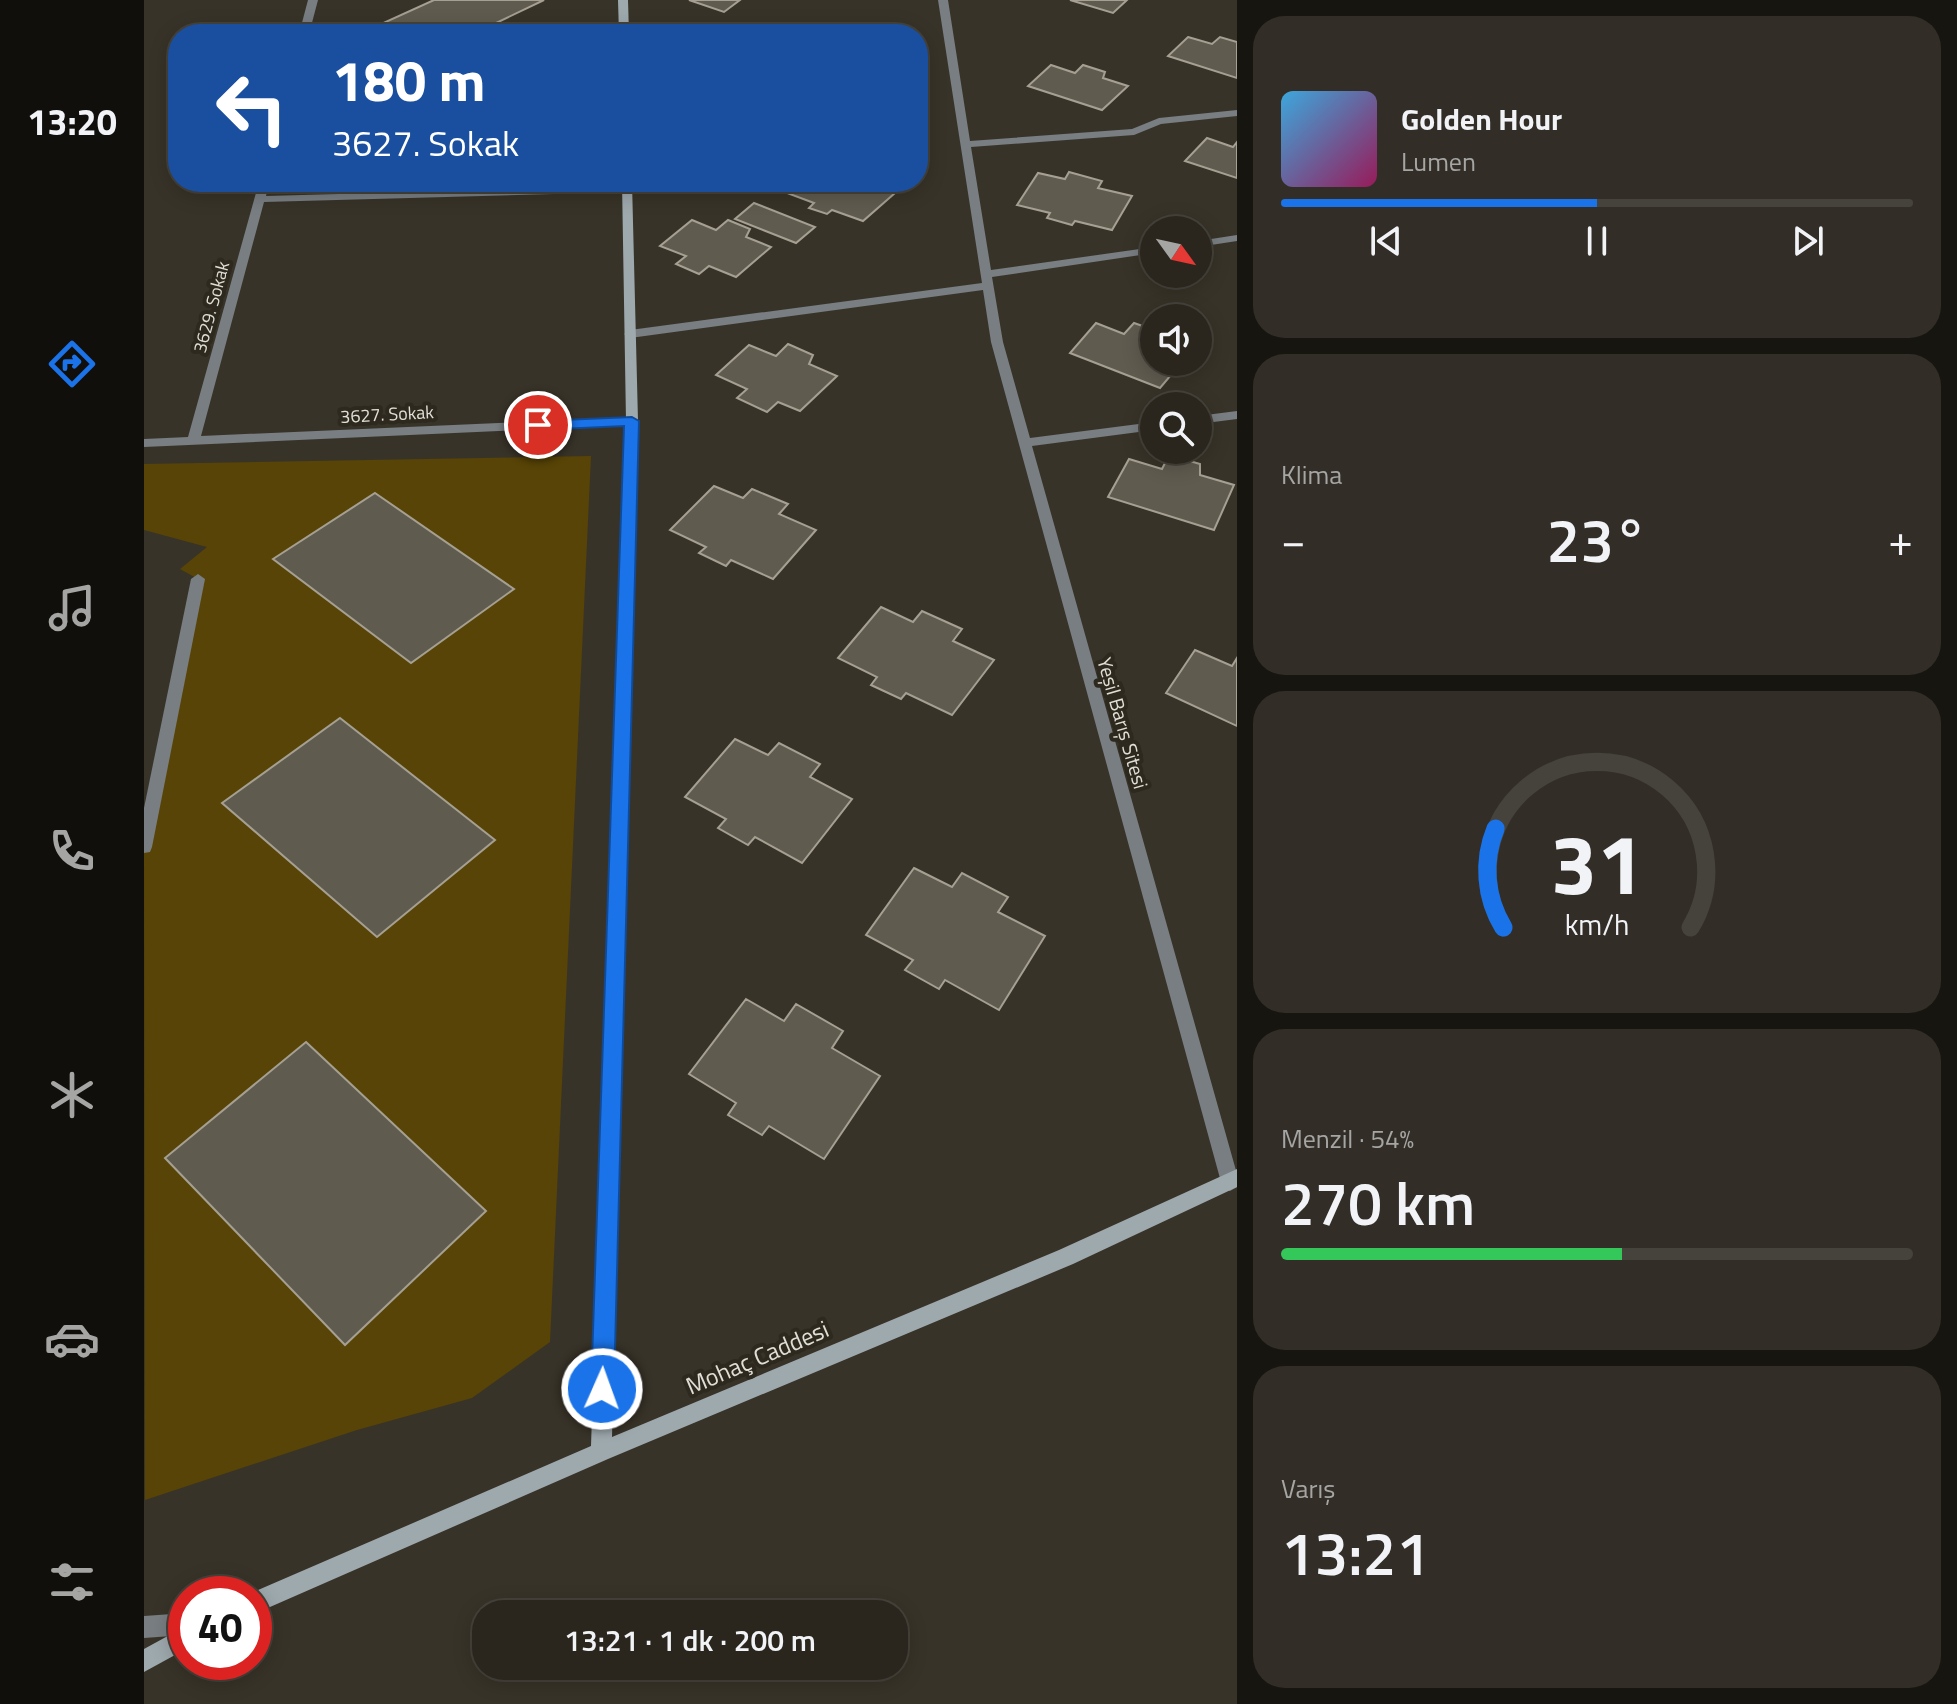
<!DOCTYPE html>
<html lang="tr">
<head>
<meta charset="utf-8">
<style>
  :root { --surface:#2a261e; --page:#322e27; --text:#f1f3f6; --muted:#a5a5a4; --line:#46433c; --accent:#1a73e8 }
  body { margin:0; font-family:"Titillium Web",sans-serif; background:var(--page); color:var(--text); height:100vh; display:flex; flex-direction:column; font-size:30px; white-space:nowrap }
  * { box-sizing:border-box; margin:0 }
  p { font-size:26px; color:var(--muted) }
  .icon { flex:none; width:44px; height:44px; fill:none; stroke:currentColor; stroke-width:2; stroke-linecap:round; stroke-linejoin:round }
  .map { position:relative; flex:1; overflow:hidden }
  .side { display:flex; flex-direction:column; gap:16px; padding:16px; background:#171510; width:720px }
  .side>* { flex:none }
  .banner { position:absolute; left:24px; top:24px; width:760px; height:168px; border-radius:32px; box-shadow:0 4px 20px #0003,0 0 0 2px var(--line); background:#1a4fa0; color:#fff; overflow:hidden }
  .needle { width:52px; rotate:123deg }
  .tools { position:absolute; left:996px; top:216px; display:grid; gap:16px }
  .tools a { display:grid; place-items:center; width:72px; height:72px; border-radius:50%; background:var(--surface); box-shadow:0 4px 20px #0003,0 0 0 2px var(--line); font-size:40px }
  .speed { position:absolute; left:24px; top:1576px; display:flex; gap:16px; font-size:40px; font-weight:700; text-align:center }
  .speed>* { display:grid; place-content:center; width:104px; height:104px; border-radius:50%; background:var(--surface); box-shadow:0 4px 20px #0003,0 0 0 2px var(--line); line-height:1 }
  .speed .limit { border:12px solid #d22; background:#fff; color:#111 }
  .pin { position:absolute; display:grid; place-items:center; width:68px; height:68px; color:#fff; margin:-34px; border:4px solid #fff; border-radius:50%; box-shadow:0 2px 8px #0007 }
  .me { position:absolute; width:88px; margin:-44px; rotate:2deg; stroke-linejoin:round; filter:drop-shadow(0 0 6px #0008) }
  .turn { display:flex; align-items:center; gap:28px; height:168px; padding:0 32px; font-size:36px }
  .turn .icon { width:104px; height:104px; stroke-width:2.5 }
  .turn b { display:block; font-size:56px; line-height:68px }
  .big { font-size:60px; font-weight:600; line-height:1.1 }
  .side .tile { flex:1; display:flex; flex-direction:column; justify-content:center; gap:12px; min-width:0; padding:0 28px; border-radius:32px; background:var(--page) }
  .side .dial { align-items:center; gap:0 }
  .dial svg { height:208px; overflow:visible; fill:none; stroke:var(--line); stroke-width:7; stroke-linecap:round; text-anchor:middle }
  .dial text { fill:var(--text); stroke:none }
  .song { display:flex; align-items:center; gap:24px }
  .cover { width:96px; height:96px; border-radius:12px; background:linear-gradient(135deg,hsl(200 70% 55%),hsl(330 70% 35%)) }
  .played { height:8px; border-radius:4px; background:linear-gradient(90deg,var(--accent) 50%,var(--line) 50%) }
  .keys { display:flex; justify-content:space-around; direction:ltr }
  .heat { display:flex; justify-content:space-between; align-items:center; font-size:44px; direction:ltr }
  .charge { height:12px; border-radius:6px; background:linear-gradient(90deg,#34c759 54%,var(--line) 0) }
  .trip { position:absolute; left:328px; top:1600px; width:436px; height:80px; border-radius:32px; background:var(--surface); box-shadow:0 4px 20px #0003,0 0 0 2px var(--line); font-weight:600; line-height:80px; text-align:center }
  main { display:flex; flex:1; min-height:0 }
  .tabs { display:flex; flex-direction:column; width:144px; justify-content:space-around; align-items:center; background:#110f0c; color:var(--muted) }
  .tabs .icon { width:56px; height:56px }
  .tabs .active { color:var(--accent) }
  .tabs b { font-size:36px; color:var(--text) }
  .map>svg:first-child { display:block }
  .green { fill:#584406 }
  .building { fill:#605b4f; stroke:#a5a092; stroke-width:2 }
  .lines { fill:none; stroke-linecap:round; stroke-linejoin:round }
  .lane { fill:#787e82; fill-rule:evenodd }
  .street { fill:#787e82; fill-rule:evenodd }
  .secondary { fill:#9ea9ae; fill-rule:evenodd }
  .route { fill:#1a73e8; stroke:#114b97; stroke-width:2 }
  .labels { text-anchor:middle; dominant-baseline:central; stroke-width:8; stroke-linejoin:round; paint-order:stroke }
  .far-street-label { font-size:18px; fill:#e0ded6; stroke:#2e291e }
  .street-label { font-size:20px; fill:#e0ded6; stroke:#2e291e }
  .near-street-label { font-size:24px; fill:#e0ded6; stroke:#2e291e }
</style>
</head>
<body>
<main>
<nav class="tabs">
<b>13:20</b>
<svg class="icon active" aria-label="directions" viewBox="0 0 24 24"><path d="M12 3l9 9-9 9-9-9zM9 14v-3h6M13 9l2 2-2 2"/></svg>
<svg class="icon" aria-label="music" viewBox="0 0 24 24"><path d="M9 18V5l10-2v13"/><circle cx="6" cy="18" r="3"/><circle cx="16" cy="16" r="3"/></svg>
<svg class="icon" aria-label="phone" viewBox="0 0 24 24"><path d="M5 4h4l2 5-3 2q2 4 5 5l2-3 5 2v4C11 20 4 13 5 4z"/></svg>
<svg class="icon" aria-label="climate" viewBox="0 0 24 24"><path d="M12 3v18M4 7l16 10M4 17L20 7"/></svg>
<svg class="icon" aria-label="car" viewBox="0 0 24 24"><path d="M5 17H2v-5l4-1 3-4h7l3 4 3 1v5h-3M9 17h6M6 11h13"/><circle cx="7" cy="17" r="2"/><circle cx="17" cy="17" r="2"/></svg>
<svg class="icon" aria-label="filters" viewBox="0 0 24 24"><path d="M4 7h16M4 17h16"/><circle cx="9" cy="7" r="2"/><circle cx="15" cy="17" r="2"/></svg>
</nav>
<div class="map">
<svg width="1093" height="1704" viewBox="0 0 1093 1704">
  <rect width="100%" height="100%" fill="#383328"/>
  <polygon class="green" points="447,456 406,1342 328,1398 213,1430 1,1500 0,847 54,579 36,569 63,547 0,530 0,464"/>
  <g class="building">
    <polygon points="290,0 400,0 329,34 235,34 226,29"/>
    <polygon points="545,0 596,0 580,12"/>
    <polygon points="926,0 983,0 969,13"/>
    <polygon points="1044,37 1068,44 1076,37 1093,42 1093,78 1024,56"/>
    <polygon points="907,65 931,73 939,65 961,72 959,78 984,86 958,110 884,86"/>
    <polygon points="1063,138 1089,147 1093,142 1093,178 1041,161"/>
    <polygon points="925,172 958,181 954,188 988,196 968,230 931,221 928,225 903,218 906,213 873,205 894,173 921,179"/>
    <polygon points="656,182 727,182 751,193 719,221 688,210 683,214 665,208 670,203 643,193"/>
    <polygon points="610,203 671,227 652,243 591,219"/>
    <polygon points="548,220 572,230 584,220 606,229 602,237 627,247 592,277 565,266 555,274 532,264 542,256 516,246"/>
    <polygon points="952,323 980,334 990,323 1010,330 1010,362 1038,362 1016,388 926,353"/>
    <polygon points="644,344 669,355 665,364 693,376 656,411 634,402 623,412 593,398 603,389 572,375 605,345 632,356"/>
    <polygon points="1025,455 1056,464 1056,475 1090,485 1070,530 964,497 985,459 1018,469"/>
    <polygon points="570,486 599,498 608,489 644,504 635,514 672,530 629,579 587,560 582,566 555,553 562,547 526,530"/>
    <polygon points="231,493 370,589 267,663 129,559"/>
    <polygon points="737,607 769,622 778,611 818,629 809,641 850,660 808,715 762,693 757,699 727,685 733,677 694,658"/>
    <polygon points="1051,650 1088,666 1093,658 1093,726 1022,693"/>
    <polygon points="196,718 351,840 233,937 78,803"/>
    <polygon points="591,739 624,755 635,743 676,764 666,777 708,799 658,863 611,837 604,845 574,828 582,819 541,797"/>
    <polygon points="770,868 808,887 818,873 864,897 854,912 901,936 855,1010 801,980 795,989 761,970 769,960 722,935"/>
    <polygon points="602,999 640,1021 652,1004 699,1031 688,1048 736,1076 680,1159 625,1126 618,1135 584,1115 592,1103 545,1074"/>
    <polygon points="162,1042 342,1211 201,1345 21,1158"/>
  </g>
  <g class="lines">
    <polygon class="lane" points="54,574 61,579 8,847 6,852 0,853 0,808 47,579"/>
    <g class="street">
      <polygon points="164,0 174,0 165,34 155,34"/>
      <polygon points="794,0 804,0 826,141 988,129 1015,118 1093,110 1093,116 1017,124 990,135 827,147 847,270 1010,247 1010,253 848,277 859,342 886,438 1010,422 1010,430 888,446 1093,1174 1093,1187 1086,1191 1079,1188 1077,1182 847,342 839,290 486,338 480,334 486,330 838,283"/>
      <polygon points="115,182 125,182 122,196 483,186 488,189 483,192 120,202 57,436 488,417 494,421 488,425 0,447 0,439 44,437"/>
      <polygon points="1093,235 1093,241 1054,247 1054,241"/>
      <polygon points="1093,411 1093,419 1054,424 1054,416"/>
      <polygon points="42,1613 42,1635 0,1638 0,1616"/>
    </g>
    <g class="secondary">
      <polygon points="474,0 484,0 485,34 475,34"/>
      <polygon points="478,182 488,182 494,421 468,1437 915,1250 1093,1169 1093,1187 929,1264 464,1459 110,1614 110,1594 105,1594 447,1446 482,421"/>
      <polygon points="42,1626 42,1649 0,1672 0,1649"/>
    </g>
  </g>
  <polygon class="route" points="488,417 495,421 470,1389 466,1397 458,1401 450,1397 447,1389 480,426 394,430 387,425 394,421"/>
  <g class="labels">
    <g class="far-street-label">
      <text transform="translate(67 307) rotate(-75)">3629. Sokak</text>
      <text transform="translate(243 414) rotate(-3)">3627. Sokak</text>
    </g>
    <g class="street-label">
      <text transform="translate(979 723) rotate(74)">Yeşil Barış Sitesi</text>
    </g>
    <g class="near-street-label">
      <text transform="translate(613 1357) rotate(-23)">Mohaç Caddesi</text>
    </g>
  </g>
</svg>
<div class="tools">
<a><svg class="needle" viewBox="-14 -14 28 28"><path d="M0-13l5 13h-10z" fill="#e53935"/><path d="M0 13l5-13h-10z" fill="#a5a5a4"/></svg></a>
<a><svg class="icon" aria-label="sound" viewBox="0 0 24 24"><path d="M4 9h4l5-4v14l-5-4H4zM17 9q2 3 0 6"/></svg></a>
<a><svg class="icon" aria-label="search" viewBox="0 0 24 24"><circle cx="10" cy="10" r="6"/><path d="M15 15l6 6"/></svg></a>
</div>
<div class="speed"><div class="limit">40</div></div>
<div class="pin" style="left:394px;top:425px;background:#d93025"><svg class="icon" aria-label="arrive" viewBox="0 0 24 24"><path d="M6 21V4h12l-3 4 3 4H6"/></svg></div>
<svg class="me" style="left:458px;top:1389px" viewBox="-20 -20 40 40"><circle r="17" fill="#1a73e8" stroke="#fff" stroke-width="3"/><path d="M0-11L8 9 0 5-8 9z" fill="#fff"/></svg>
<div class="trip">13:21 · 1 dk · 200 m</div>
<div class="banner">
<div class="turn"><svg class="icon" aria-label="left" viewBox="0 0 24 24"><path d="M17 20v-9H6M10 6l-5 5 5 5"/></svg><div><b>180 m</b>3627. Sokak</div></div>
</div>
</div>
<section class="side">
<div class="tile">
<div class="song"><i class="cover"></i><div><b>Golden Hour</b><p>Lumen</p></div></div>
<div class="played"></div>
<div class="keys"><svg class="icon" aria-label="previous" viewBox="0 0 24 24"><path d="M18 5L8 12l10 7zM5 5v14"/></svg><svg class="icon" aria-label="pause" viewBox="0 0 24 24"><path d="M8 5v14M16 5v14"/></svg><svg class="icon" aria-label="next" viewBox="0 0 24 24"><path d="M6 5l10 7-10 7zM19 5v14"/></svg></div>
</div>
<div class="tile"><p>Klima</p>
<div class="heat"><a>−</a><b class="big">23°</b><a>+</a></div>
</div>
<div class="tile dial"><svg viewBox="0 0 100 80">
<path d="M14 69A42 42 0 1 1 86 69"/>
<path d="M14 69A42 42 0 0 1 11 31" stroke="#1a73e8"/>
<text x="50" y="56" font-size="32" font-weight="700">31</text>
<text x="50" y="72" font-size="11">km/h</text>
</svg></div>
<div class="tile"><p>Menzil · 54%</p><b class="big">270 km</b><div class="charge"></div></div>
<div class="tile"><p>Varış</p><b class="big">13:21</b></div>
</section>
</main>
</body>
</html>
